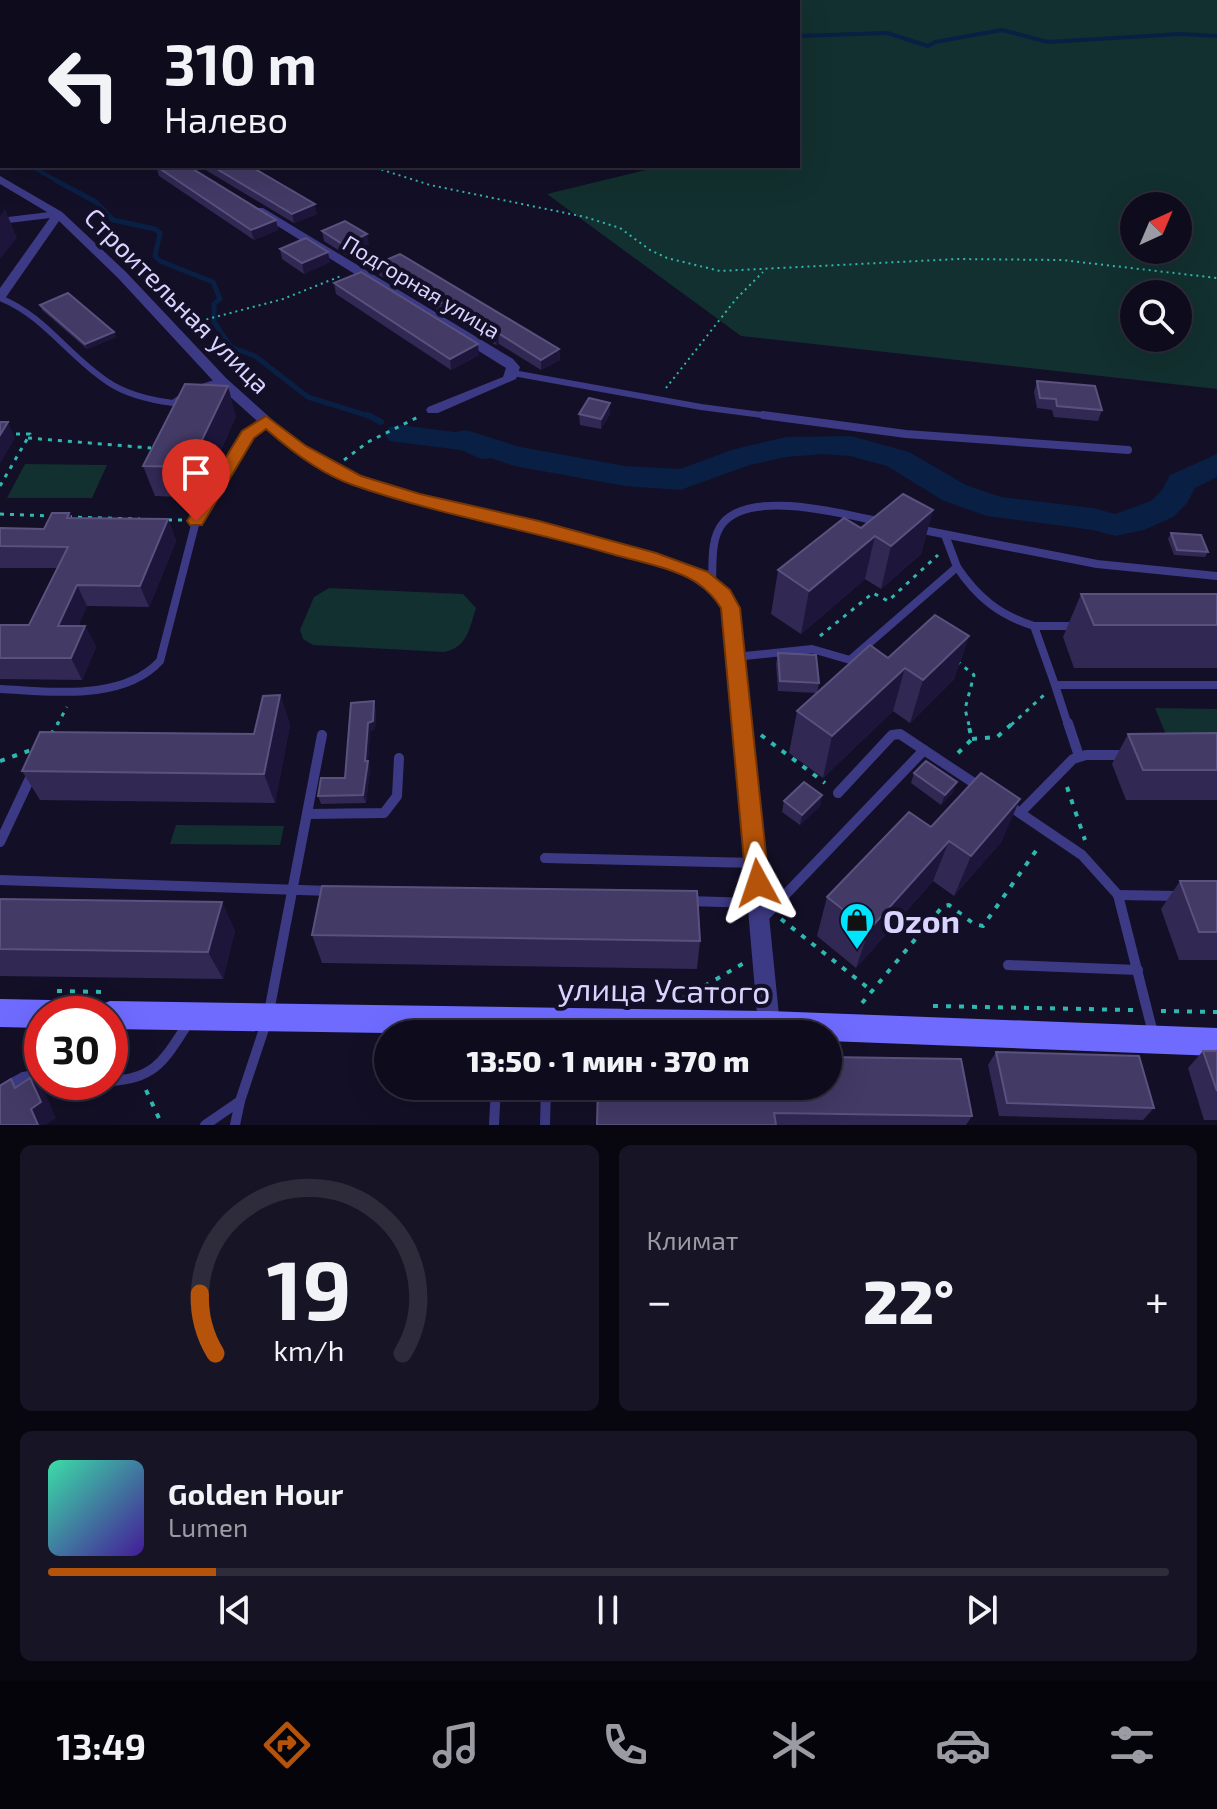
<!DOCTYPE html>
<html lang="ru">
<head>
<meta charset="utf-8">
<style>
  :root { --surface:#0e0b1c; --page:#171425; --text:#f1f3f6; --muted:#9b9ba3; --line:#2e2b3b; --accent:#b45309 }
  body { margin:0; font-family:"Exo 2",sans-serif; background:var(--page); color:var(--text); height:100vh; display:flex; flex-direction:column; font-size:30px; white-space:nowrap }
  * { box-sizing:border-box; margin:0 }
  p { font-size:26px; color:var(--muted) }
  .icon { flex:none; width:44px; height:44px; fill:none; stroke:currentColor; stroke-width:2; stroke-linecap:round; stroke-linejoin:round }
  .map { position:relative; height:1125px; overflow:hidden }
  .drawer { display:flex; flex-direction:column; gap:20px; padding:20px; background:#08060f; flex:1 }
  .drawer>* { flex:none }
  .top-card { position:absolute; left:0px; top:0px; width:800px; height:168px; box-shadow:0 8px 32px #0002,0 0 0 2px var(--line); background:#0e0b1c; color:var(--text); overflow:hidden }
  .needle { width:52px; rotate:44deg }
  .controls { position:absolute; left:1120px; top:192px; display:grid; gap:16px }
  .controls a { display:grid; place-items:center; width:72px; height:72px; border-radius:50%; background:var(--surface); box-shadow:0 8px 32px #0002,0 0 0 2px var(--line); font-size:40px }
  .speed { position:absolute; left:24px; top:996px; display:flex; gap:16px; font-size:40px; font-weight:700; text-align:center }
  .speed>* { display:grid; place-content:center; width:104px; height:104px; border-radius:50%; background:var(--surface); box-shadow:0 8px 32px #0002,0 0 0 2px var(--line); line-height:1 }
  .speed .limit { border:12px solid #d22; background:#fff; color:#111 }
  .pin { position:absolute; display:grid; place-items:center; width:68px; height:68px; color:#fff; margin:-82px -34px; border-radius:50% 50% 50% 0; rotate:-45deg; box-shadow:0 0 8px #0007 }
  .pin .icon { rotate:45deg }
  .me { position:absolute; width:88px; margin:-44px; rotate:355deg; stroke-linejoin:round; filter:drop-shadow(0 0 6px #0008) }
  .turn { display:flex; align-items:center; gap:28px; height:168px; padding:0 32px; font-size:36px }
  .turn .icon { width:104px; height:104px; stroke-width:2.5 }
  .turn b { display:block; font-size:56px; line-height:68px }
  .big { font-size:60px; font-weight:800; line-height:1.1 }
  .drawer .widget { flex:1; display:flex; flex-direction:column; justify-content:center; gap:12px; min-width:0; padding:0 28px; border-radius:12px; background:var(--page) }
  .drawer .dial { align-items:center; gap:0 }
  .dial svg { height:208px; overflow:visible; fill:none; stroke:var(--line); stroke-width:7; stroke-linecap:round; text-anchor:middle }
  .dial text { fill:var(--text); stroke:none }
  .song { display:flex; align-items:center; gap:24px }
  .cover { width:96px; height:96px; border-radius:12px; background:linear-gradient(135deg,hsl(160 70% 55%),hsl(260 70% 35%)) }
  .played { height:8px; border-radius:4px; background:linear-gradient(90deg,var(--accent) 15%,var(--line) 15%) }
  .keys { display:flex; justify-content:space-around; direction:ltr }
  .heat { display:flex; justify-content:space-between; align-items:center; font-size:44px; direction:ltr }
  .drawer .tiles { flex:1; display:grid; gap:20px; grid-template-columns:1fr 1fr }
  .widget:last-child { grid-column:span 2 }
  .trip { position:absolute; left:374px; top:1020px; width:468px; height:80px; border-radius:40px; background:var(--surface); box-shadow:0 8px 32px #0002,0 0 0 2px var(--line); font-weight:800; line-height:80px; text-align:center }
  .tabs { display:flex; height:128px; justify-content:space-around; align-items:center; background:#06040b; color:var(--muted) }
  .tabs .icon { width:56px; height:56px }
  .tabs .on { color:var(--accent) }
  .tabs b { font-size:36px; color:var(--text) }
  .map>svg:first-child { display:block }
  .green { fill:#12302f; fill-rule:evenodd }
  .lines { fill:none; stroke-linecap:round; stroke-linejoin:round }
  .stream-far2 { stroke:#0a1f44; stroke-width:4 }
  .stream-far1 { stroke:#0a1f44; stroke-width:5 }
  .stream { stroke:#0a1f44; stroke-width:6 }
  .river { fill:#0a1f44; fill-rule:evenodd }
  .path-far2 { stroke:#2fb8b0; stroke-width:2; stroke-dasharray:2 4; stroke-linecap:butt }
  .path-far1 { stroke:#2fb8b0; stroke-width:3; stroke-dasharray:4 6; stroke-linecap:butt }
  .path { stroke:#2fb8b0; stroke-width:4; stroke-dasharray:5 8; stroke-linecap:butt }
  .lane-far2 { stroke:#3d3a85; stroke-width:6 }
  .lane-far1 { stroke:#3d3a85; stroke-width:8 }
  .lane { stroke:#3d3a85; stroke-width:10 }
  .street { fill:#3d3a85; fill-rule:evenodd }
  .secondary { fill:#6f6bff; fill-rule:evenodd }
  .wall { fill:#312854 }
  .shaded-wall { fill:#1d163a }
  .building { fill:#433a66; stroke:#5a527e; stroke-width:2 }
  .route { fill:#b45309; stroke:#753606; stroke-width:2 }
  .labels { text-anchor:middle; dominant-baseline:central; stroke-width:8; stroke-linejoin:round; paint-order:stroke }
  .far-street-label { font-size:22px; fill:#d9d4ff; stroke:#130f26 }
  .street-label { font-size:26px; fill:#d9d4ff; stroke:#130f26 }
  .near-poi-label { font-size:32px; font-weight:bold; fill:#d9d4ff; stroke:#130f26; text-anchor:start }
  .near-street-label { font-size:32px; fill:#d9d4ff; stroke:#130f26 }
</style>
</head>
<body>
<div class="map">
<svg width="1217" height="1125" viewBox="0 0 1217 1125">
  <rect width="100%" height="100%" fill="#130f26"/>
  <g class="green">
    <path d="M719,0H1217V389L741,336L547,194L662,166H798V2ZM1134,206H1178V250H1134ZM1178,294V338H1134V294Z"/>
    <polygon points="25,464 107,465 92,498 7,498"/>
    <path d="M329,588L463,594L476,608C469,629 468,647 444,652L313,645L303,639L300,630L314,597Z"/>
    <polygon points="1155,708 1217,709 1217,737 1167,737"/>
    <polygon points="176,825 284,826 280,845 170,844"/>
  </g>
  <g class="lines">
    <g class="stream-far2">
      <polyline points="798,36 887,33 928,46 935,42 1002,30 1048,42 1180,34 1217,36"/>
      <polyline points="31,166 59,182"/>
    </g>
    <polyline class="stream-far1" points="55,180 96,202 113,220 155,229 160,233 155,256 160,261 213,282 220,299 214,304 214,322 231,347 255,356 308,397 372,417"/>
    <polyline class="stream" points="368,415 381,422"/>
    <polygon class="river" points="400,425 455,432 466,430 520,447 625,466 680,469 731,450 786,437 851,436 909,452 966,485 1001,497 1093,508 1115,514 1151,501 1162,490 1170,475 1217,454 1217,477 1195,488 1187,503 1173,517 1144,530 1115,536 1093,530 987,516 944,501 887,466 850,456 823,454 786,457 750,465 680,490 625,486 514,466 491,458 481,459 461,450 389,441 385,434 389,427"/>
    <g class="path-far2">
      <polyline points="370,166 430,185 585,217 620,228 650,250 667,258 720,271 958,259 1062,260 1217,278"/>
      <polyline points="189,324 283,299 341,276"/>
      <polyline points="666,388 736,299 763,272"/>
    </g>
    <g class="path-far1">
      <polyline points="28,438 151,448"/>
      <polyline points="344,460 368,442 420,416"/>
      <polyline points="0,486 30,434 12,434"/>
      <polyline points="0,514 52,516"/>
      <polyline points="68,517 140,519"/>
      <polyline points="168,520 184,520"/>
      <polyline points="820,636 873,593 888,601 938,555"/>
      <polyline points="957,661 974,675 965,709 969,725"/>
      <polyline points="57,725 67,707"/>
      <polyline points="1011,725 1044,695"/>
    </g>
    <g class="path">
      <polyline points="51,735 58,723"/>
      <polyline points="761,735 825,783"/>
      <polyline points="972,739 997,737 1013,723"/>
      <polyline points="958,753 972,739 968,723"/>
      <polyline points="0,761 34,749"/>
      <polyline points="1067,787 1085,840"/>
      <polyline points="781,919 872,991"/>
      <polyline points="57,991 105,992"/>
      <polyline points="682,999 744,963"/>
      <polyline points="862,1003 943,906 949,905 974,924 983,926 1040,845"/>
      <polyline points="933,1006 1133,1010"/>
      <polyline points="1161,1011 1217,1012"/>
      <polyline points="146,1090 162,1125"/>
    </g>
    <g class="lane-far2">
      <polyline points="0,221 58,214"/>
      <path d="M0,298C45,316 68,356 108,382C127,395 150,400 173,403L183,396"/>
      <polyline points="513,373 701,407 778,417"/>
      <polyline points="195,389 221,381"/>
    </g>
    <g class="lane-far1">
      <polyline points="763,415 906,434 1128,450"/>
      <polyline points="918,529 1097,564 1217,576"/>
      <path d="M957,567C977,597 999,615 1034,626"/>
      <path d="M712,584C713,565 710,538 723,523C751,489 844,514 881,522"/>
      <polyline points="1076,626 1034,626 1055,685 1217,685"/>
      <polyline points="735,657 812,649 850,660 957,567 945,535"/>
      <polyline points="1055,685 1068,725"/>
      <path d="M0,689C51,691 122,702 160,661L196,521L247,435L266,421"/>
    </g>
    <g class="lane">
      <polyline points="1068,723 1079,756"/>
      <polyline points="838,793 892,735 900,734 924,750"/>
      <polyline points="1008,805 1082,855 1118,895 1153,1033"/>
      <polyline points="1020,813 1073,759 1086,755 1124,755"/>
      <polyline points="307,814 384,813 397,796 399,758"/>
      <polyline points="0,842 32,774"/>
      <polyline points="545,858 755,863"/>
      <polyline points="0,880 331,891"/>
      <polyline points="1118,895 1178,896"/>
      <polyline points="688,901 755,903"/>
      <polyline points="764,917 924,750 980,787"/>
      <polyline points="1008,965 1138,970"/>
      <path d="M110,1081C157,1079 165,1058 189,1022"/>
      <polyline points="0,1090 23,1077 42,1074"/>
      <polyline points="205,1125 240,1101 268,1017 322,735"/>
      <polyline points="235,1125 240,1101"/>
      <polyline points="494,1125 496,1086"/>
      <polyline points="545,1125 546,1086"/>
    </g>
    <g class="street">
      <polygon points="75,0 83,0 84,2 76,2"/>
      <rect x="0" y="60" width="2" height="6"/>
      <polygon points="0,176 62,212 126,272 226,378 285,431 337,467 421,495 539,522 694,566 729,590 738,608 780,1025 777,1033 764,1034 758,1025 722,608 717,598 682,574 538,532 413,503 327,473 275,437 216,384 118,278 59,221 4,300 0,301 0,288 52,215 0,184"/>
      <polygon points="255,208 263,208 513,359 520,367 516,379 438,413 428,413 426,410 428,407 503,377 506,368 255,212"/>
    </g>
    <g class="secondary">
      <polygon points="0,999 50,1000 60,1004 64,1014 42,1014 42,1028 0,1027"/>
      <polygon points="110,1001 769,1011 1217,1028 1217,1056 828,1041 828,1034 453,1034 110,1029 110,1014 97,1014 100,1005"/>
    </g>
  </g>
  <g class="wall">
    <polygon points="156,166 276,220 278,230 254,240 159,176"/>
    <polygon points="199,166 250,166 317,214 294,223"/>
    <polygon points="322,231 369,244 346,255 324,241"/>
    <polygon points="280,249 330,262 304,274 282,259"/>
    <polygon points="377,264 559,349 560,360 541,370 499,344 496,345 379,275"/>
    <polygon points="334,283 479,355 451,370 336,294"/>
    <polygon points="40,305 114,332 116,337 87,349 42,310"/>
    <polygon points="1037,381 1102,410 1098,421 1054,417 1052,410 1037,408 1034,392"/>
    <polygon points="610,403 610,414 601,429 580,425 579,414"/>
    <polygon points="236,416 200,498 155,496 143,466"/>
    <polygon points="933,510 921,554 881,589 865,579 801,634 771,614 778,570 861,528"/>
    <polygon points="69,513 72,518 168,519 176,541 149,607 87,606 78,626 85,626 96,647 82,680 0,679 0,625 29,625 57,568 0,568 0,528 44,529"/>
    <polygon points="1171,533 1208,552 1205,557 1174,555 1168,539"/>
    <polygon points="1081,594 1217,594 1217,668 1074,668 1063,637"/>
    <polygon points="969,636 954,679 910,723 893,711 823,778 789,753 797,711 816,693 778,691 776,664 778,653 819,683 817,693 888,658"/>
    <polygon points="280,695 290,725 275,803 40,800 22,771 254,734"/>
    <polygon points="376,710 375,729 370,731 368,761 370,769 366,803 321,804 318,796 345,778"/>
    <polygon points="1217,733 1217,800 1126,800 1112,764 1128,734"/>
    <polygon points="914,773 953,792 941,805 911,783"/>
    <polygon points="822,795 820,806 800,825 782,812 784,801"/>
    <polygon points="931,827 1002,841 954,896 933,881 856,968 817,936 827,897"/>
    <polygon points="1180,881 1217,881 1217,960 1179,960 1161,909"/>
    <polygon points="0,899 235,930 223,979 0,976"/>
    <polygon points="312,935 700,941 697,969 322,963"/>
    <polygon points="1203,1051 1217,1051 1217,1120 1204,1120 1188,1068"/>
    <polygon points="996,1052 1154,1108 1143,1120 999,1116 988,1065"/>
    <polygon points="598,1086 972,1116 966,1125 597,1125"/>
  </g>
  <g class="shaded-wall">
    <polygon points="315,204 317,214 294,223 292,214"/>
    <polygon points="5,209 17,238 0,259 0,216"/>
    <polygon points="276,220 278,230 254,240 251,230"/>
    <polygon points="367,234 369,244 346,255 344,245"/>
    <polygon points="328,252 330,262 304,274 302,263"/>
    <polygon points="114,332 116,337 87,349 85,344"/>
    <polygon points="498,333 499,344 496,345 495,335"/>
    <polygon points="478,344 479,355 451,370 450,359"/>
    <polygon points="559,349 560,360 541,370 541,360"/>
    <polygon points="228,386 236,416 200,498 189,467"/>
    <polygon points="610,403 610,414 601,429 601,419"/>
    <polygon points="8,422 15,438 0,464 0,435"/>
    <polygon points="933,510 921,554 881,589 891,546"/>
    <polygon points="168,519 176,541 149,607 140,586"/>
    <polygon points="875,536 865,579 801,634 809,591"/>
    <polygon points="77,585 87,606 69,647 58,626"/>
    <polygon points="85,626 96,647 82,680 71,658"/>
    <polygon points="969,636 954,679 910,723 923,680"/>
    <polygon points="905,668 893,711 823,778 832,736"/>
    <polygon points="280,695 290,725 275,803 264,774"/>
    <polygon points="374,701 376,710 375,729 370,731 368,762 368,761 370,769 366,803 363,795 368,723"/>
    <polygon points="957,782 953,792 941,805 945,795"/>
    <polygon points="822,795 820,806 800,825 802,815"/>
    <polygon points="1020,799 1002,841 954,896 971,856"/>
    <polygon points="949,841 933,881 856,968 869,930"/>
    <polygon points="222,902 235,930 223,979 208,952"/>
    <polygon points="30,1078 46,1095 56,1118 46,1125 38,1125 31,1109"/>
  </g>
  <g class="building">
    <polygon points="156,166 188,166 276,220 251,230"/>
    <polygon points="212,166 250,166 315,204 292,214"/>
    <polygon points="345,221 367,234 344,245 322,231"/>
    <polygon points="306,238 328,252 302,263 280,249"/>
    <polygon points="400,254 559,349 541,360 498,333 495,335 377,264"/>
    <polygon points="361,272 478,344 450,359 334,283"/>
    <polygon points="68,293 114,332 85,344 40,305"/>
    <polygon points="1037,381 1095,386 1102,410 1057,406 1056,399 1040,398"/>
    <polygon points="185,384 228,386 189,467 143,466"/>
    <polygon points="589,398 610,403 601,419 579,414"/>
    <polygon points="0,422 8,422 0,435"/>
    <polygon points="903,494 933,510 891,546 875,536 809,591 778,570 844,518 861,528"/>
    <polygon points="52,513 69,513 67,518 168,519 140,586 77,585 58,626 85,626 71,658 0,658 0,625 29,625 68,547 0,546 0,528 44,529"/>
    <polygon points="1171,533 1201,535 1208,552 1177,550"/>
    <polygon points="1081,594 1217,594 1217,625 1094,625"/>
    <polygon points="935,615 969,636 923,680 905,668 832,736 797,711 870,645 888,658"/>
    <polygon points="778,653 816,655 819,683 780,681"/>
    <polygon points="280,695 264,774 22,771 40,732 254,734 263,696"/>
    <polygon points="374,701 373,721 368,723 365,761 368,761 363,795 318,796 321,778 345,778 351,703"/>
    <polygon points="1217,733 1217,770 1143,770 1128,734"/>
    <polygon points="926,761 957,782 945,795 914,773"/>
    <polygon points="981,773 1020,799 971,856 949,841 869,930 827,897 909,812 931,827"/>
    <polygon points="804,782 822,795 802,815 784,801"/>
    <polygon points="1180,881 1217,881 1217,932 1199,932"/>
    <polygon points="322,886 697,891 700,941 312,935"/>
    <polygon points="0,899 222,902 208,952 0,949"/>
    <rect x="562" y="1032" width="33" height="2"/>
    <polygon points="1203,1051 1217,1051 1217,1091"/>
    <polygon points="996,1052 1139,1056 1154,1108 1007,1103"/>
    <polygon points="828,1057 961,1059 972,1116 774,1113 776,1125 597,1125 598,1086 828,1086"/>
    <polygon points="30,1078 41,1102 31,1109 38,1125 0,1125 0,1086 11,1079 15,1088"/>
  </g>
  <path class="route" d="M266,416L306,446L361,476L420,494L539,521L656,553L708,572L730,590L740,608L769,883L766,890L758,893L749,890L746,883L721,608C715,598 706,589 696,582C671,567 636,561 608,553C524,529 436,514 353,485C321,474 291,451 266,429L254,438L202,525H190L187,521L242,431Z"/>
  <defs>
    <g id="shop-pin" transform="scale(1.8)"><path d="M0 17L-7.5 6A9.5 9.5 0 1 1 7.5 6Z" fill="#00e5ff" stroke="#130f26"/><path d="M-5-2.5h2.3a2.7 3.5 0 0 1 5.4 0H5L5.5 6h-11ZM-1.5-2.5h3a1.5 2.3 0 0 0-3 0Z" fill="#111"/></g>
  </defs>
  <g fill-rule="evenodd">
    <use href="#shop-pin" x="857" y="920"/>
  </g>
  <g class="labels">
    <g class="far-street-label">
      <text transform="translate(422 286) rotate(31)">Подгорная улица</text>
    </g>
    <g class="street-label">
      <text transform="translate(178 300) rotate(45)">Строительная улица</text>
    </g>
    <g class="near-poi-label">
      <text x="883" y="920">Ozon</text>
    </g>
    <g class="near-street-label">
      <text transform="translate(664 989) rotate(1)">улица Усатого</text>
    </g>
  </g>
</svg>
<div class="controls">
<a><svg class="needle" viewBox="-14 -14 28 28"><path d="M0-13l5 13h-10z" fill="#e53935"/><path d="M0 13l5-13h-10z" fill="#9b9ba3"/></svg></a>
<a><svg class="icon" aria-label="search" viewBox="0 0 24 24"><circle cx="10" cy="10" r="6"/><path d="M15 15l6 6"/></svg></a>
</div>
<div class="speed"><div class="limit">30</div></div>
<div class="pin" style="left:196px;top:521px;background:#d93025"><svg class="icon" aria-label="arrive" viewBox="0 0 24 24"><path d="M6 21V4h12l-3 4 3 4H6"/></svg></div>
<svg class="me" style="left:758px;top:883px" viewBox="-20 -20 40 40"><path d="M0-17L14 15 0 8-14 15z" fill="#b45309" stroke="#fff" stroke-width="4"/></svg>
<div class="trip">13:50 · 1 мин · 370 m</div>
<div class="top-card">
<div class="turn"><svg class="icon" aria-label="left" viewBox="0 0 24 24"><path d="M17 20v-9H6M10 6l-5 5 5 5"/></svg><div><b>310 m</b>Налево</div></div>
</div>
</div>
<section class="drawer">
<div class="tiles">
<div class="widget dial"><svg viewBox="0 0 100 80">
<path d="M14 69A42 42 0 1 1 86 69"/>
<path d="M14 69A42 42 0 0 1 8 46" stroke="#b45309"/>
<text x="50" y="56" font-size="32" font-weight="700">19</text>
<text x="50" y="72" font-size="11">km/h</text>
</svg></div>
<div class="widget"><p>Климат</p>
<div class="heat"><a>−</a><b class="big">22°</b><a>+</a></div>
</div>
<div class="widget">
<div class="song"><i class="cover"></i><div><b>Golden Hour</b><p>Lumen</p></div></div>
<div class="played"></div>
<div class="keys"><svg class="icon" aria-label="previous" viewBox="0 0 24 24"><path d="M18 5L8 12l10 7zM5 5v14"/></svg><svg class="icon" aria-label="pause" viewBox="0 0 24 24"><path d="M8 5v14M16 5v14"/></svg><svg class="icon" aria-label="next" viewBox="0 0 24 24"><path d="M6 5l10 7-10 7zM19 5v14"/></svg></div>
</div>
</div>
</section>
<nav class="tabs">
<b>13:49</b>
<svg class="icon on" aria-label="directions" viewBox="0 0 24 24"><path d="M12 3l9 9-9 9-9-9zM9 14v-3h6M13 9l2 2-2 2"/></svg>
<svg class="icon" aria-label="music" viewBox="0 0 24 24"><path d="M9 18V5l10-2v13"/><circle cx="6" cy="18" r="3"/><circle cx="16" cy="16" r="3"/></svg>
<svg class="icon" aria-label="phone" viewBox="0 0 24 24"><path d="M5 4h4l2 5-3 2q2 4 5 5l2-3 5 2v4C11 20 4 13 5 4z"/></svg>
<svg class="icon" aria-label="climate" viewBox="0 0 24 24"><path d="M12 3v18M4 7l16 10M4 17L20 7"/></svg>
<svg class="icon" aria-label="car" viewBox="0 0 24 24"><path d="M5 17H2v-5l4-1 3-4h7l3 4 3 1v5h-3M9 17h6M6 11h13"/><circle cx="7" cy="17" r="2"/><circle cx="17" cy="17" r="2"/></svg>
<svg class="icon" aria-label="filters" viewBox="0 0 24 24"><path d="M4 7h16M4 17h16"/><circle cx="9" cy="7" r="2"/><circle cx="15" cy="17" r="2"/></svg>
</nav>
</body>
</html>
